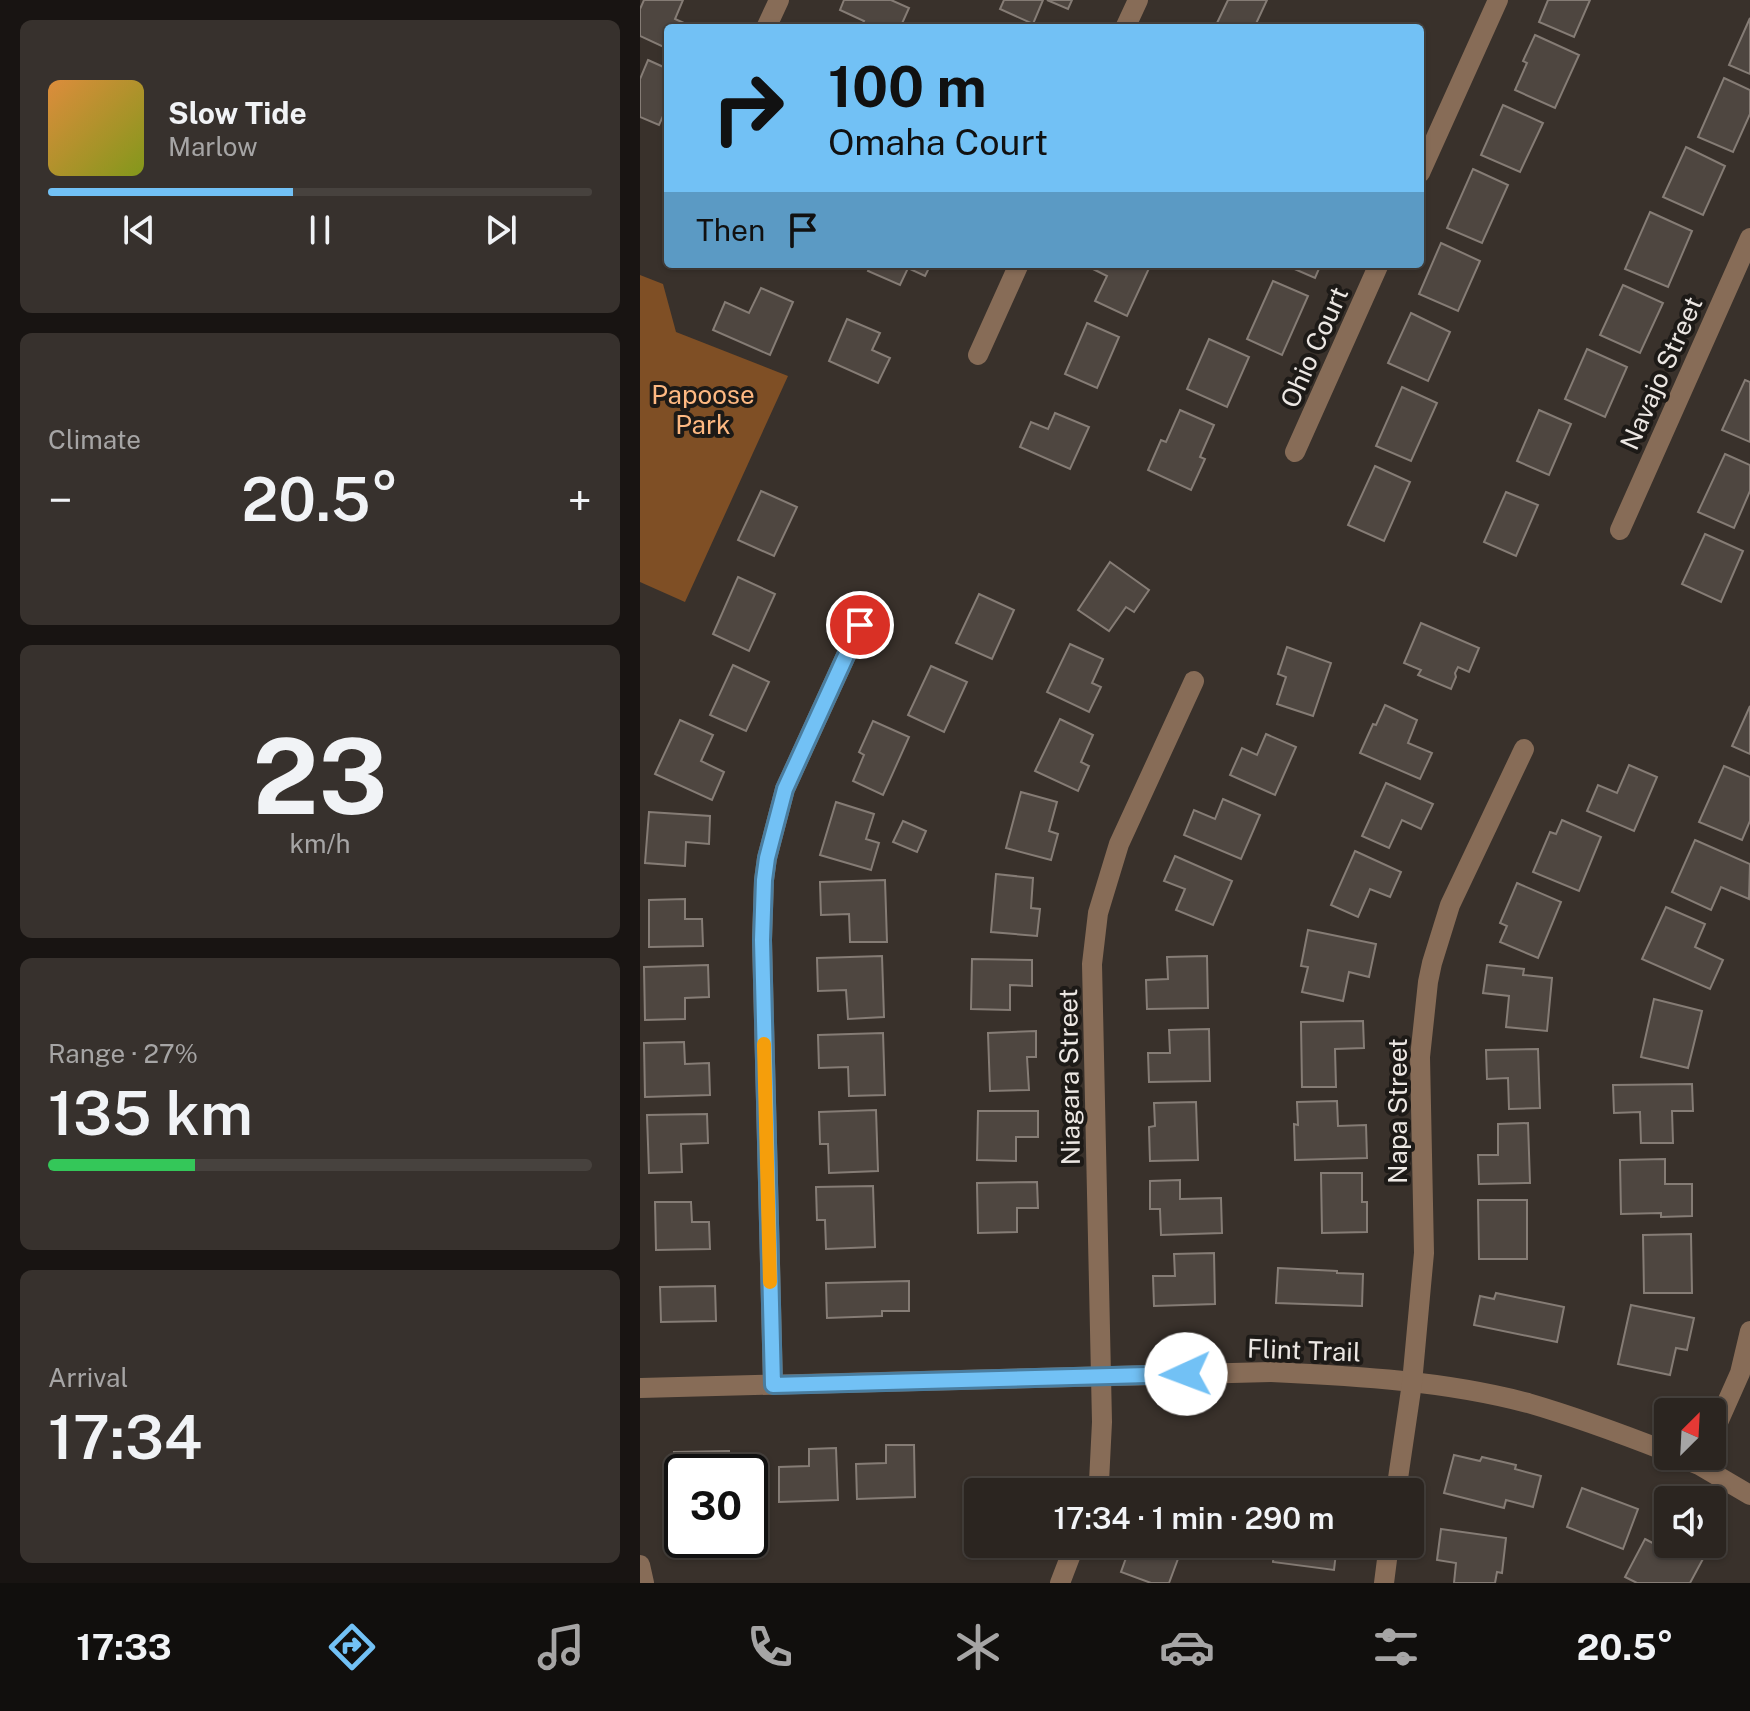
<!DOCTYPE html>
<html lang="en">
<head>
<meta charset="utf-8">
<style>
  :root { --surface:#2b2520; --page:#37312d; --text:#f1f3f6; --muted:#a6a5a5; --line:#47423e; --accent:#72c1f5 }
  body { margin:0; font-family:"Public Sans",sans-serif; background:var(--page); color:var(--text); height:100vh; display:flex; flex-direction:column; font-size:30px; white-space:nowrap }
  * { box-sizing:border-box; margin:0 }
  p { font-size:26px; color:var(--muted) }
  .icon { flex:none; width:44px; height:44px; fill:none; stroke:currentColor; stroke-width:2; stroke-linecap:round; stroke-linejoin:round }
  .map { position:relative; flex:1; overflow:hidden }
  .details { display:flex; flex-direction:column; gap:20px; padding:20px; background:#181412; width:640px }
  .details>* { flex:none }
  .guide { position:absolute; left:24px; top:24px; width:760px; height:244px; border-radius:8px; box-shadow:0 2px 6px #0004,0 0 0 2px var(--line); background:#72c1f5; color:#111; overflow:hidden }
  .needle { width:52px; rotate:24deg }
  .buttons { position:absolute; left:1014px; top:1398px; display:grid; gap:16px }
  .buttons a { display:grid; place-items:center; width:72px; height:72px; border-radius:8px; background:var(--surface); box-shadow:0 2px 6px #0004,0 0 0 2px var(--line); font-size:40px }
  .speed { position:absolute; left:24px; top:1454px; display:flex; gap:16px; font-size:40px; font-weight:700; text-align:center }
  .speed>* { display:grid; place-content:center; width:104px; height:104px; border-radius:50%; background:var(--surface); box-shadow:0 2px 6px #0004,0 0 0 2px var(--line); line-height:1 }
  .speed .limit { border:4px solid #111; border-radius:12px; background:#fff; color:#111 }
  .pin { position:absolute; display:grid; place-items:center; width:68px; height:68px; color:#fff; margin:-34px; border:4px solid #fff; border-radius:50%; box-shadow:0 2px 8px #0007 }
  .me { position:absolute; width:88px; margin:-44px; rotate:268deg; stroke-linejoin:round; filter:drop-shadow(0 0 6px #0008) }
  .turn { display:flex; align-items:center; gap:28px; height:168px; padding:0 32px; font-size:36px }
  .turn .icon { width:104px; height:104px; stroke-width:2.5 }
  .turn b { display:block; font-size:56px; line-height:68px }
  .then { display:flex; align-items:center; height:76px; padding:0 32px; background:#0003; gap:16px; font-size:30px }
  .big { font-size:60px; font-weight:600; line-height:1.1 }
  .details .tile { flex:1; display:flex; flex-direction:column; justify-content:center; gap:12px; min-width:0; padding:0 28px; border-radius:12px; background:var(--page) }
  .details .dial { align-items:center; gap:0 }
  .dial b { font-size:104px; line-height:1 }
  .song { display:flex; align-items:center; gap:24px }
  .cover { width:96px; height:96px; border-radius:12px; background:linear-gradient(135deg,hsl(30 70% 55%),hsl(70 70% 35%)) }
  .played { height:8px; border-radius:4px; background:linear-gradient(90deg,var(--accent) 45%,var(--line) 45%) }
  .keys { display:flex; justify-content:space-around; direction:ltr }
  .heat { display:flex; justify-content:space-between; align-items:center; font-size:44px; direction:ltr }
  .charge { height:12px; border-radius:6px; background:linear-gradient(90deg,#34c759 27%,var(--line) 0) }
  .trip { position:absolute; left:324px; top:1478px; width:460px; height:80px; border-radius:8px; background:var(--surface); box-shadow:0 2px 6px #0004,0 0 0 2px var(--line); font-weight:600; line-height:80px; text-align:center }
  .dock { display:flex; height:128px; justify-content:space-around; align-items:center; background:#110f0d; color:var(--muted) }
  .dock .icon { width:56px; height:56px }
  .dock .current { color:var(--accent) }
  .dock b { font-size:36px; color:var(--text) }
  main { display:flex; flex:1; min-height:0 }
  .map>svg:first-child { display:block }
  .green { fill:#7f4f25 }
  .building { fill:#4e4640; stroke:#857c75; stroke-width:2 }
  .lines { fill:none; stroke-linecap:round; stroke-linejoin:round }
  .minor { stroke:#876c57; stroke-width:20 }
  .route-casing { stroke:#4a7d9f; stroke-width:20 }
  .route { stroke:#72c1f5; stroke-width:14 }
  .slow { stroke:#f59e0b; stroke-width:14 }
  .labels { text-anchor:middle; dominant-baseline:central; stroke-width:8; stroke-linejoin:round; paint-order:stroke }
  .street-label { font-size:26px; fill:#ece7e3; stroke:#1d1a17 }
  .park-label { font-size:26px; fill:#feb982; stroke:#1d1a17 }
</style>
</head>
<body>
<main>
<section class="details">
<div class="tile">
<div class="song"><i class="cover"></i><div><b>Slow Tide</b><p>Marlow</p></div></div>
<div class="played"></div>
<div class="keys"><svg class="icon" aria-label="previous" viewBox="0 0 24 24"><path d="M18 5L8 12l10 7zM5 5v14"/></svg><svg class="icon" aria-label="pause" viewBox="0 0 24 24"><path d="M8 5v14M16 5v14"/></svg><svg class="icon" aria-label="next" viewBox="0 0 24 24"><path d="M6 5l10 7-10 7zM19 5v14"/></svg></div>
</div>
<div class="tile"><p>Climate</p>
<div class="heat"><a>−</a><b class="big">20.5°</b><a>+</a></div>
</div>
<div class="tile dial"><b>23</b><p>km/h</p></div>
<div class="tile"><p>Range · 27%</p><b class="big">135 km</b><div class="charge"></div></div>
<div class="tile"><p>Arrival</p><b class="big">17:34</b></div>
</section>
<div class="map">
<svg width="1110" height="1583" viewBox="0 0 1110 1583">
  <rect width="100%" height="100%" fill="#39312b"/>
  <polygon class="green" points="0,275 23,284 36,332 148,376 45,602 0,582"/>
  <g class="building">
    <polygon points="4,0 43,0 35,19 55,28 28,28 28,49 0,36 0,9"/>
    <polygon points="204,0 251,0 269,8 260,28 221,28 224,21 200,10"/>
    <polygon points="364,0 403,0 393,24 360,9"/>
    <polygon points="407,0 432,0 428,9"/>
    <polygon points="588,0 627,0 614,28 588,28 577,23"/>
    <polygon points="908,0 950,0 934,37 899,22"/>
    <polygon points="1110,18 1110,74 1089,65"/>
    <polygon points="895,35 939,55 915,108 875,90 887,63 883,61"/>
    <polygon points="8,60 28,69 28,105 19,125 0,117 0,79"/>
    <polygon points="1084,78 1110,90 1110,114 1093,152 1058,137"/>
    <polygon points="863,105 903,123 880,172 841,155"/>
    <polygon points="1046,147 1085,166 1063,215 1023,197"/>
    <polygon points="833,169 868,185 842,243 807,228"/>
    <polygon points="1010,212 1052,231 1028,287 985,269"/>
    <polygon points="801,243 840,261 818,311 779,294"/>
    <polygon points="231,264 291,264 285,276 268,268 260,285 228,271"/>
    <polygon points="443,264 511,264 487,316 455,301 467,276"/>
    <polygon points="643,264 681,264 675,278"/>
    <polygon points="633,281 668,296 642,355 607,339"/>
    <polygon points="983,285 1023,303 1000,353 960,335"/>
    <polygon points="121,288 153,302 130,355 73,330 85,302 109,313"/>
    <polygon points="771,313 810,332 788,381 748,363"/>
    <polygon points="207,319 240,333 232,350 250,358 238,383 189,361"/>
    <polygon points="447,323 479,337 457,388 425,374"/>
    <polygon points="569,339 609,357 587,407 547,389"/>
    <polygon points="947,349 987,367 965,417 925,399"/>
    <polygon points="1105,380 1110,382 1110,442 1082,430"/>
    <polygon points="762,387 797,403 771,461 736,446"/>
    <polygon points="540,410 574,425 560,457 565,459 551,490 508,470 521,440 526,442"/>
    <polygon points="899,410 931,424 909,475 877,461"/>
    <polygon points="415,413 449,427 430,469 380,447 391,422 408,429"/>
    <polygon points="1085,454 1110,465 1110,491 1094,528 1058,512"/>
    <polygon points="735,466 770,482 744,541 708,525"/>
    <polygon points="121,491 157,507 134,556 98,540"/>
    <polygon points="866,492 898,505 876,556 844,542"/>
    <polygon points="1065,534 1103,551 1081,602 1042,584"/>
    <polygon points="470,562 509,590 494,612 486,607 469,631 438,610"/>
    <polygon points="98,577 135,594 109,651 73,634"/>
    <polygon points="339,594 374,610 352,659 316,643"/>
    <polygon points="781,623 839,648 829,672 818,667 815,673 816,677 811,689 778,675 781,670 764,663"/>
    <polygon points="430,644 463,659 452,683 461,687 449,712 407,692"/>
    <polygon points="647,647 691,663 673,716 637,704 646,677 638,674"/>
    <polygon points="93,665 129,682 106,731 70,715"/>
    <polygon points="291,666 327,682 304,732 268,715"/>
    <polygon points="745,705 777,720 768,743 792,753 780,779 720,753 733,724 736,725"/>
    <polygon points="1110,706 1110,754 1092,746"/>
    <polygon points="420,719 453,735 441,762 449,766 438,791 395,771"/>
    <polygon points="40,720 73,735 61,761 84,772 72,800 15,774"/>
    <polygon points="233,721 269,737 243,795 213,781 224,755 219,752"/>
    <polygon points="626,734 656,747 635,795 590,775 602,748 617,755"/>
    <polygon points="989,765 1017,777 994,831 947,811 958,785 977,793"/>
    <polygon points="1084,766 1110,777 1110,821 1102,840 1059,822"/>
    <polygon points="746,783 793,804 781,829 762,820 749,848 722,836"/>
    <polygon points="381,792 417,802 409,831 418,834 411,860 366,848"/>
    <polygon points="583,799 620,815 601,859 544,835 554,810 575,819"/>
    <polygon points="196,802 234,814 226,839 239,843 231,870 180,855"/>
    <polygon points="9,812 70,816 69,844 46,842 45,866 5,863"/>
    <polygon points="922,820 961,837 939,891 893,872 910,832 916,834"/>
    <polygon points="263,821 286,831 277,852 253,842"/>
    <polygon points="1055,840 1110,864 1109,899 1081,887 1071,910 1032,892"/>
    <polygon points="715,851 761,872 750,897 730,889 718,917 691,905"/>
    <polygon points="535,856 592,881 573,925 536,910 545,889 524,881"/>
    <polygon points="356,874 393,878 391,908 400,909 397,936 351,932"/>
    <polygon points="245,880 247,942 210,942 209,914 181,915 180,882"/>
    <polygon points="877,883 921,902 898,958 860,942 867,926 860,923"/>
    <polygon points="45,899 45,919 62,919 63,946 9,947 9,900"/>
    <polygon points="1026,907 1065,924 1055,947 1083,960 1070,989 1002,959"/>
    <polygon points="668,930 736,944 729,977 709,972 703,1001 662,992 668,967 661,966"/>
    <polygon points="242,956 244,1017 208,1019 206,990 178,991 177,958"/>
    <polygon points="567,956 568,1008 507,1009 506,980 528,979 527,957"/>
    <polygon points="332,959 392,960 392,986 370,985 370,1010 331,1009"/>
    <polygon points="68,965 69,997 45,998 45,1019 5,1020 4,967"/>
    <polygon points="847,965 884,969 883,975 912,978 907,1031 866,1027 869,996 843,993"/>
    <polygon points="1014,999 1062,1011 1048,1068 1001,1057"/>
    <polygon points="723,1021 724,1048 695,1049 696,1087 662,1087 661,1022"/>
    <polygon points="569,1029 570,1081 509,1082 508,1053 530,1053 529,1030"/>
    <polygon points="396,1031 396,1057 387,1057 389,1090 350,1091 348,1033"/>
    <polygon points="243,1033 245,1095 209,1096 208,1067 179,1068 178,1035"/>
    <polygon points="44,1042 45,1064 69,1063 70,1095 5,1097 4,1043"/>
    <polygon points="898,1049 900,1108 869,1109 868,1078 847,1079 846,1050"/>
    <polygon points="1052,1084 1053,1111 1032,1111 1033,1143 1001,1143 1000,1112 974,1113 973,1085"/>
    <polygon points="697,1101 698,1126 726,1125 727,1158 655,1160 654,1124 658,1125 657,1102"/>
    <polygon points="556,1102 558,1160 510,1161 509,1127 515,1126 514,1103"/>
    <polygon points="236,1110 238,1171 189,1173 188,1144 180,1144 179,1112"/>
    <polygon points="338,1111 398,1111 398,1137 376,1137 376,1161 337,1160"/>
    <polygon points="67,1114 68,1143 41,1144 42,1172 9,1173 7,1115"/>
    <polygon points="888,1123 890,1183 839,1184 838,1155 858,1155 858,1124"/>
    <polygon points="1025,1159 1025,1184 1052,1184 1052,1216 1021,1217 1021,1213 981,1214 980,1160"/>
    <polygon points="681,1173 722,1173 722,1202 727,1202 727,1232 682,1233"/>
    <polygon points="540,1180 540,1199 581,1198 582,1233 521,1235 520,1209 510,1209 510,1181"/>
    <polygon points="397,1182 398,1208 377,1208 377,1232 338,1233 337,1183"/>
    <polygon points="233,1186 235,1247 186,1249 185,1220 177,1220 176,1187"/>
    <polygon points="838,1200 887,1200 887,1259 839,1259"/>
    <polygon points="15,1202 51,1202 52,1222 69,1222 70,1249 16,1250"/>
    <polygon points="1051,1234 1052,1293 1004,1293 1003,1235"/>
    <polygon points="574,1253 575,1304 514,1306 513,1276 535,1276 534,1254"/>
    <polygon points="638,1268 697,1271 697,1273 723,1274 722,1306 636,1303"/>
    <polygon points="269,1281 269,1311 242,1311 242,1316 187,1318 186,1283"/>
    <polygon points="75,1286 76,1321 21,1322 20,1287"/>
    <polygon points="856,1293 924,1307 917,1342 834,1325 840,1296 854,1299"/>
    <polygon points="991,1305 1054,1318 1047,1350 1036,1348 1030,1375 978,1364"/>
    <polygon points="246,1445 274,1445 275,1497 217,1499 216,1464 246,1463"/>
    <polygon points="196,1448 198,1500 139,1502 139,1467 169,1466 169,1449"/>
    <polygon points="89,1451 90,1472 42,1472 42,1487 35,1487 34,1452"/>
    <polygon points="814,1455 840,1461 842,1457 876,1465 875,1469 901,1476 893,1507 866,1500 864,1508 804,1493"/>
    <polygon points="942,1488 998,1509 983,1549 927,1527"/>
    <polygon points="801,1529 866,1538 862,1573 857,1572 855,1583 814,1583 816,1563 797,1560"/>
    <polygon points="1005,1539 1032,1553 1036,1544 1071,1544 1050,1583 997,1583 985,1577"/>
    <polygon points="491,1544 532,1544 542,1548 529,1583 511,1583 481,1572"/>
    <polygon points="635,1544 697,1544 694,1570 633,1562"/>
  </g>
  <g class="lines">
    <g class="minor">
      <polyline points="126,28 139,0"/>
      <polyline points="485,28 498,0"/>
      <polyline points="780,173 858,0"/>
      <polyline points="338,355 379,264"/>
      <polyline points="655,452 739,264"/>
      <polyline points="980,530 1110,238"/>
      <polyline points="133,1385 122,940 124,880 127,858 145,789 220,625"/>
      <path d="M0,1388L631,1372C717,1376 805,1381 888,1403C936,1417 982,1434 1028,1452"/>
      <polyline points="1072,1436 1100,1373 1110,1331"/>
      <polyline points="1037,1456 1059,1465 1110,1495"/>
      <polyline points="456,1492 459,1482 462,1422 452,964 458,913 479,844 554,681"/>
      <polyline points="756,1492 772,1383 784,1253 780,1057 788,982 792,963 810,905 884,749"/>
      <polyline points="0,1565 4,1583"/>
      <polyline points="420,1583 435,1544"/>
      <polyline points="744,1583 749,1544"/>
    </g>
  </g>
  <g class="lines">
    <g class="route-casing">
      <polyline id="route" points="220,625 145,789 127,858 124,880 122,940 133,1385 546,1374"/>
    </g>
    <use href="#route" class="route"/>
    <polyline class="slow" points="124,1044 130,1282"/>
  </g>
  <g class="labels">
    <g class="street-label">
      <text transform="translate(674 347) rotate(-66)">Ohio Court</text>
      <text transform="translate(1021 373) rotate(-66)">Navajo Street</text>
      <text transform="translate(429 1077) rotate(-91)">Niagara Street</text>
      <text transform="translate(757 1111) rotate(-90)">Napa Street</text>
      <text transform="translate(664 1350) rotate(2)">Flint Trail</text>
    </g>
    <g class="park-label">
      <text x="63" y="394">Papoose<tspan x="63" dy="30">Park</tspan></text>
    </g>
  </g>
</svg>
<div class="buttons">
<a><svg class="needle" viewBox="-14 -14 28 28"><path d="M0-13l5 13h-10z" fill="#e53935"/><path d="M0 13l5-13h-10z" fill="#a6a5a5"/></svg></a>
<a><svg class="icon" aria-label="sound" viewBox="0 0 24 24"><path d="M4 9h4l5-4v14l-5-4H4zM17 9q2 3 0 6"/></svg></a>
</div>
<div class="speed"><div class="limit">30</div></div>
<div class="pin" style="left:220px;top:625px;background:#d93025"><svg class="icon" aria-label="arrive" viewBox="0 0 24 24"><path d="M6 21V4h12l-3 4 3 4H6"/></svg></div>
<svg class="me" style="left:546px;top:1374px" viewBox="-20 -20 40 40"><circle r="19" fill="#fff"/><path d="M0-13L10 11 0 6-10 11z" fill="#72c1f5"/></svg>
<div class="trip">17:34 · 1 min · 290 m</div>
<div class="guide">
<div class="turn"><svg class="icon" aria-label="right" viewBox="0 0 24 24"><path d="M7 20v-9h11M14 6l5 5-5 5"/></svg><div><b>100 m</b>Omaha Court</div></div>
<div class="then">Then<svg class="icon" aria-label="arrive" viewBox="0 0 24 24"><path d="M6 21V4h12l-3 4 3 4H6"/></svg></div>
</div>
</div>
</main>
<nav class="dock">
<b>17:33</b>
<svg class="icon current" aria-label="directions" viewBox="0 0 24 24"><path d="M12 3l9 9-9 9-9-9zM9 14v-3h6M13 9l2 2-2 2"/></svg>
<svg class="icon" aria-label="music" viewBox="0 0 24 24"><path d="M9 18V5l10-2v13"/><circle cx="6" cy="18" r="3"/><circle cx="16" cy="16" r="3"/></svg>
<svg class="icon" aria-label="phone" viewBox="0 0 24 24"><path d="M5 4h4l2 5-3 2q2 4 5 5l2-3 5 2v4C11 20 4 13 5 4z"/></svg>
<svg class="icon" aria-label="climate" viewBox="0 0 24 24"><path d="M12 3v18M4 7l16 10M4 17L20 7"/></svg>
<svg class="icon" aria-label="car" viewBox="0 0 24 24"><path d="M5 17H2v-5l4-1 3-4h7l3 4 3 1v5h-3M9 17h6M6 11h13"/><circle cx="7" cy="17" r="2"/><circle cx="17" cy="17" r="2"/></svg>
<svg class="icon" aria-label="filters" viewBox="0 0 24 24"><path d="M4 7h16M4 17h16"/><circle cx="9" cy="7" r="2"/><circle cx="15" cy="17" r="2"/></svg>
<b>20.5°</b>
</nav>
</body>
</html>
